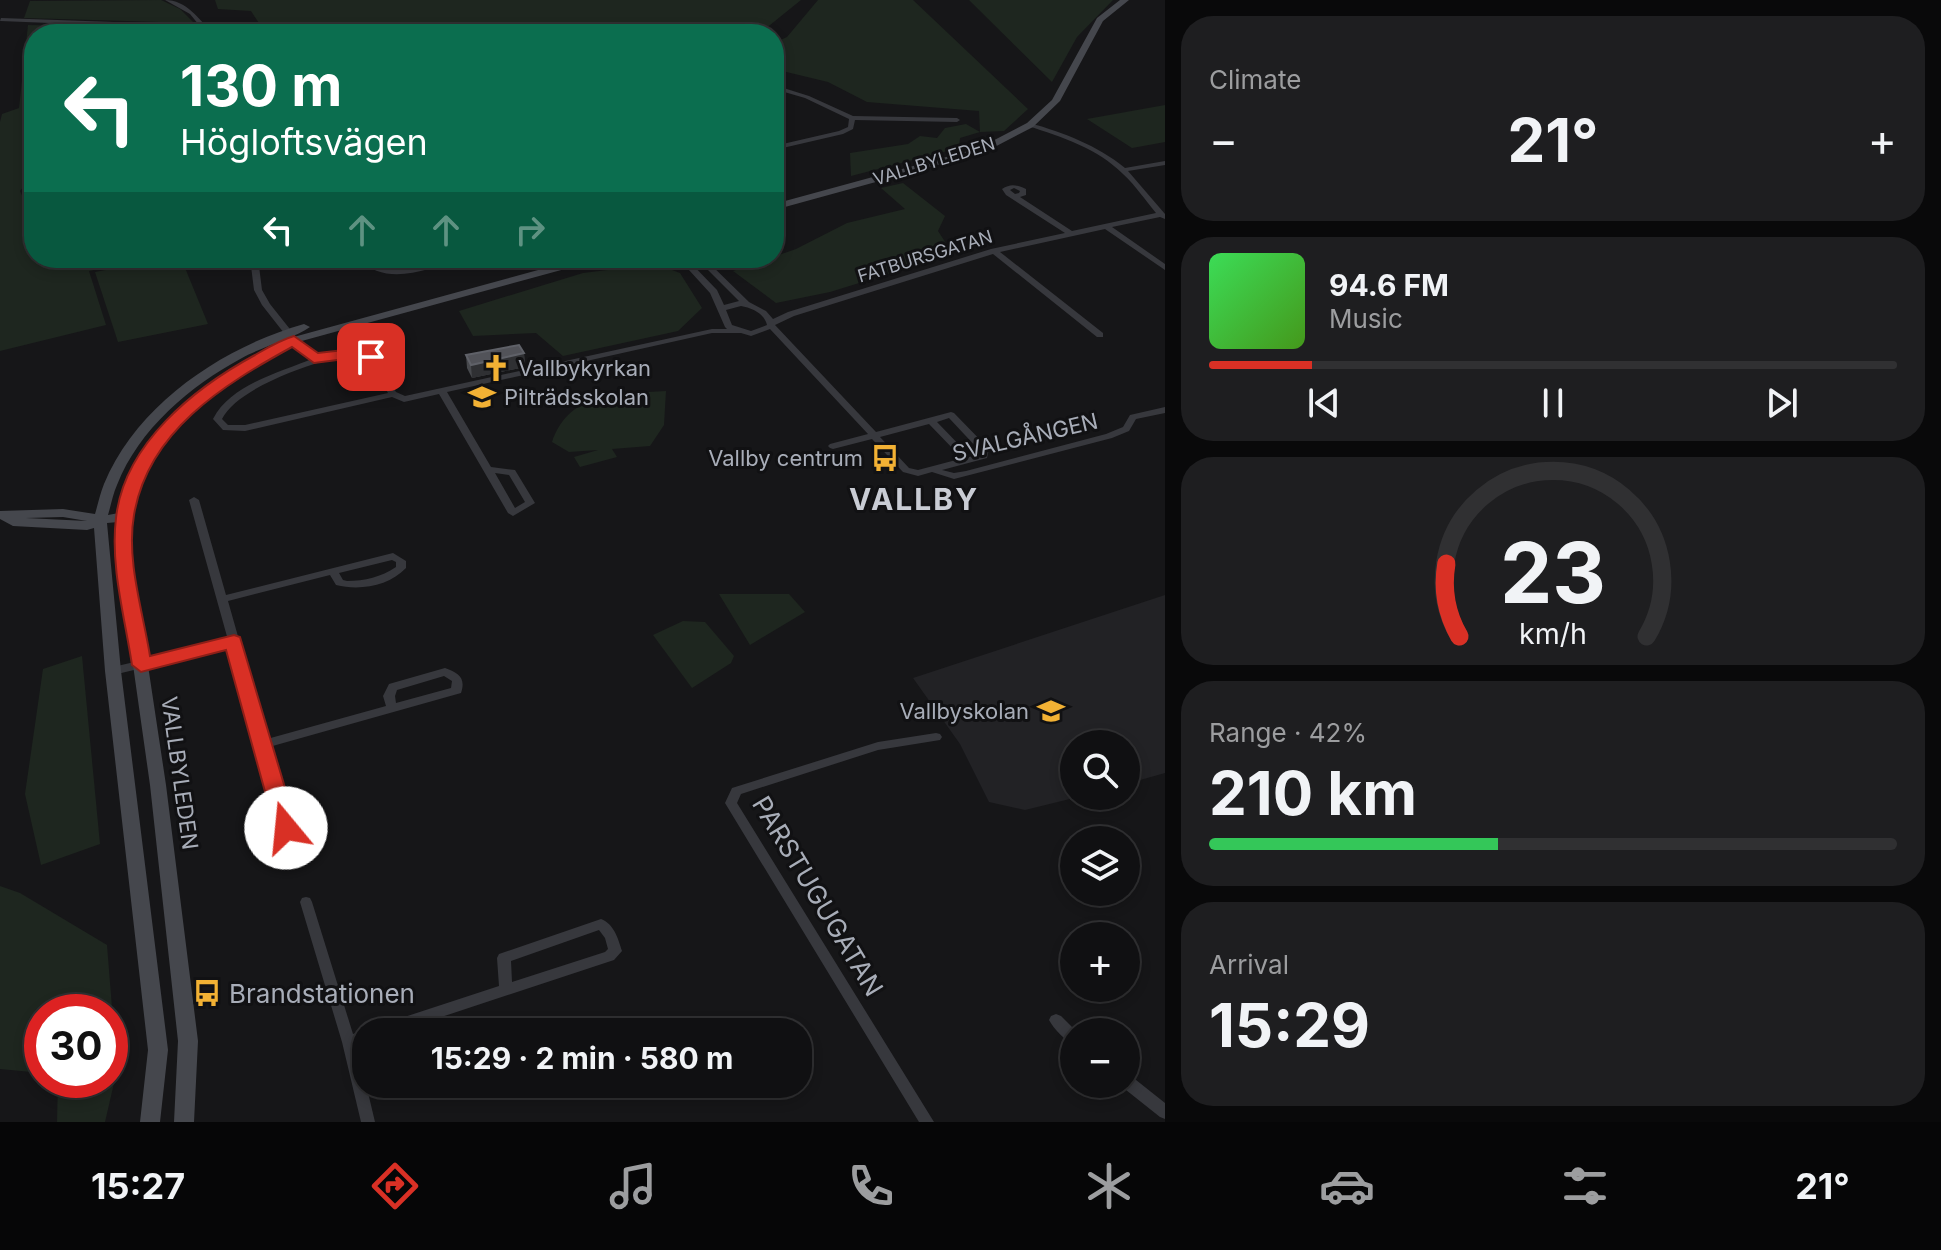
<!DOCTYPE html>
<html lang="en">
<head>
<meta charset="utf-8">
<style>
  :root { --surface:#101012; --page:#1e1e20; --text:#f1f3f6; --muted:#9c9d9f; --line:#303032; --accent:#d93025 }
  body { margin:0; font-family:Inter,sans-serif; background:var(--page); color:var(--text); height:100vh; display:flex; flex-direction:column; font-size:30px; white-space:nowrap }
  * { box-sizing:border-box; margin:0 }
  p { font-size:26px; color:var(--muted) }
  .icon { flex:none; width:44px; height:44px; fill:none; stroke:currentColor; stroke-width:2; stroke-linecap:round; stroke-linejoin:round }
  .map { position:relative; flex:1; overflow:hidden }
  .sheet { display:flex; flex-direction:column; gap:16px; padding:16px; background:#09090a; width:776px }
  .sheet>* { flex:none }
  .top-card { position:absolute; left:24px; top:24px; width:760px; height:244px; border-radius:32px; box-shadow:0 4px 12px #0003,0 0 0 2px var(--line); background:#0b6e4f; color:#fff; overflow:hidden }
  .buttons { position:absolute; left:1060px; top:730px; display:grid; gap:16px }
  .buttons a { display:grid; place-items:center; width:80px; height:80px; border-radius:50%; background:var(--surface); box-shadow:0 4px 12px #0003,0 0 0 2px var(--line); font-size:40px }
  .speed { position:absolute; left:24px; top:994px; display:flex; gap:16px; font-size:40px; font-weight:700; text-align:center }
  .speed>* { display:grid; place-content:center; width:104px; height:104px; border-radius:50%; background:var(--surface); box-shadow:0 4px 12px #0003,0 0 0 2px var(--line); line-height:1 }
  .speed .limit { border:12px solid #d22; background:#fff; color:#111 }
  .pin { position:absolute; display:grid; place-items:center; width:68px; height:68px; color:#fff; margin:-34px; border-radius:16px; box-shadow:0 4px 12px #0006 }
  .me { position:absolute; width:88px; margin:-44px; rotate:343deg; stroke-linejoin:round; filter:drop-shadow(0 0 6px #0008) }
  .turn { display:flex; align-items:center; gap:28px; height:168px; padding:0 24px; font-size:36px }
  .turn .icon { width:104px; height:104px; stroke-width:2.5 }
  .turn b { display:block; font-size:56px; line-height:68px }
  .lanes { display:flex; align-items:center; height:76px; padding:0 24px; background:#0003; justify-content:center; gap:40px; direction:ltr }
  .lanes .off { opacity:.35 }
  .big { font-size:60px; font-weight:700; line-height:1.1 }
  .sheet .card { flex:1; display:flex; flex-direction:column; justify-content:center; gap:12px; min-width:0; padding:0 28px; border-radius:32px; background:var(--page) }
  .sheet .dial { align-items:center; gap:0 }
  .dial svg { height:208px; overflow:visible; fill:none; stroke:var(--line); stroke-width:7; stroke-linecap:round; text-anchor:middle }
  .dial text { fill:var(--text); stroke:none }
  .song { display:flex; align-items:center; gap:24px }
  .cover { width:96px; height:96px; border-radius:12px; background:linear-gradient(135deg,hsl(130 70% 55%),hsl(100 70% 35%)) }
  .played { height:8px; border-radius:4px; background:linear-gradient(90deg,var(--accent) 15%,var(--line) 15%) }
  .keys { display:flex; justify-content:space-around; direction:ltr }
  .heat { display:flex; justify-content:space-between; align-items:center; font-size:44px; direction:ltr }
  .charge { height:12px; border-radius:6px; background:linear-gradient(90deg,#34c759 42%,var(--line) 0) }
  .trip { position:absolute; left:352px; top:1018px; width:460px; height:80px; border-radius:32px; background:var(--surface); box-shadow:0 4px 12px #0003,0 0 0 2px var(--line); font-weight:700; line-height:80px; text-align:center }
  .menu { display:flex; height:128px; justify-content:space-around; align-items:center; background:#060607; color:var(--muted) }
  .menu .icon { width:56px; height:56px }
  .menu .active { color:var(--accent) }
  .menu b { font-size:36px; color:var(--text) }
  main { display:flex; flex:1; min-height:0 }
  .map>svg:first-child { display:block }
  .built { fill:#222225 }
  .green { fill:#1e261f }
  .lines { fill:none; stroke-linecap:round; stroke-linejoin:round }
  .street { fill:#37383d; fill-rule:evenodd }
  .secondary { fill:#45474d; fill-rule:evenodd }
  .wall { fill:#47494d }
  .shaded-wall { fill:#2f3033 }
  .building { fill:#525359; stroke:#5f6168; stroke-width:2 }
  .route { fill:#d93025; stroke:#8d1f18; stroke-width:2 }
  .labels { text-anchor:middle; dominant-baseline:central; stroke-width:6; stroke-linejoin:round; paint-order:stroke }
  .far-street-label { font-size:18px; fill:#a8adb8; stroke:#111113 }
  .poi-label { font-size:22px; fill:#a8adb8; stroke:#111113; text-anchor:start }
  .street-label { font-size:22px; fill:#a8adb8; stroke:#111113 }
  .near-street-label { font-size:26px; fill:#a8adb8; stroke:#111113 }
  .near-poi-label { font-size:26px; fill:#a8adb8; stroke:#111113; text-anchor:start }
  .district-label { font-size:30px; font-weight:bold; letter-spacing:2px; fill:#c9ccd4; stroke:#111113 }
</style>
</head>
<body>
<main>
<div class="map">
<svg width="1165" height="1122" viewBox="0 0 1165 1122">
  <rect width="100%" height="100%" fill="#161618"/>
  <polygon class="built" points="1165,595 1165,773 1126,784 1126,744 1074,744 1074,796 1082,796 1025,810 989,802 960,744 913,678"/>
  <g class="green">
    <polygon points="161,0 180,9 194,23 24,18 30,1"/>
    <polygon points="215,0 801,0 759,34 266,34 251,11 218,9"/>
    <polygon points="818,0 913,0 1028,109 1004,131 980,132 960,138 959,148 851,176 850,153 908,144 920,136 937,138 945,128 966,124 980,132 979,111 867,102 828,82 774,69 774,43 787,37"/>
    <polygon points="969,0 1113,0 1077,37 1052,82"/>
    <polygon points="28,25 193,29 203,34 34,34 34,173 20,191 29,211 28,191 34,180 34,258 154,258 89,271 106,325 0,351 0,122 2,114 19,108"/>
    <polygon points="1165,105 1165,142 1132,148 1087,119"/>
    <polygon points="903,183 945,216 938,231 953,254 830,292 776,303 733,271 796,249 847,223 905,209 881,188"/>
    <polygon points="169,258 181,258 208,324 118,342 95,272"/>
    <polygon points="656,264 680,273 702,308 678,331 563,356 536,333 473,336 459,311 583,273"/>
    <path d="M666,391L664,425L650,446L612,449L617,457L580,467L574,457L598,450L569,452L552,442C570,390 620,394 666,391Z"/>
    <polygon points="719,594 789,594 805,612 750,645"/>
    <polygon points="683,621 705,622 734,656 731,663 692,688 653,635"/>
    <polygon points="82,656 100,844 41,865 25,794 43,669"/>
    <polygon points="0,886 20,893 107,945 117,1070 105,1122 57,1122 58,1080 110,1080 110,1012 42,1012 42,1073 0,1069"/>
  </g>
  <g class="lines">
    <g class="street">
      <path d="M165,0C186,0 200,19 212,34H206L202,29L0,21L1,18L199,25L190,14Z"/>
      <polygon points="774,85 809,96 853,116 957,118 960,120 957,122 855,120 853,129 843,134 774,150 774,146 839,131 848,127 849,119 805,98 774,89"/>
      <path d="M1030,123C1064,133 1097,145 1125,168L1165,161V165L1128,171L1165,214V219L1160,217L1112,227L1165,264V270L1105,229L1000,252L1103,333V337H1097L993,254L794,316L775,325L876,432L951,412L954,413L989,449L987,458L942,470L954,473L966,471L1106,434L1123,427L1130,415L1165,407V413L1136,419L1129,431L1112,438L954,479L932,472L918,476L903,472L872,439L833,449L830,448L828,446L830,444L868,434L770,329L751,336L741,333H712L447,392L491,467L515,470L535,503L513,516L508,513L439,394L404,402L392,397L245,431L223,430L213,419C231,384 279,373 314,358L291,342L262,305L254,290L250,258H258L262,290L270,304L297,338L322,356L353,350L374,355L396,392L405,396L712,329H727L725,327L710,293L678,258H686L717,290L724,305L739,301L696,258H704L749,302L766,311L773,319L788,312L991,249L1065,233L1006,195L1002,189C1011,183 1017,185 1026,189V195L1020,197L1072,231L1156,213C1145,200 1136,186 1123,174C1097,148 1062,137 1028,126V124ZM1014,188L1020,191L1019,193L1015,194L1010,190ZM741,306C752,308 764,313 767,325L751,331L732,325L726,310ZM353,356L368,359L388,393L245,425H228L222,419C235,392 293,370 321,362C331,358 343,357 353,356ZM949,418L979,450V454L966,458L968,454L966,452L937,422ZM929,424L958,454L956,460L918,470L909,468L880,437ZM495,473L509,475L525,502L515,508Z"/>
      <path d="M358,258H367C398,285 425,258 459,258C450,263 439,266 429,269C403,276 378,279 358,258Z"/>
      <path d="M194,497L199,500L226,595L393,553L406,561V568C389,586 360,591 336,585L330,575L228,601L267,739L386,706L383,696L389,684L445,668C459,673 466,678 461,693L269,747L292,828L290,831L286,833L282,831L280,828L230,647L113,675L109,674L108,671L109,668L113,667L228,640L189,500ZM392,560L396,562V567C381,577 365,581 347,581L343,580L339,573ZM444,676L452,681L451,688L396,703L395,696L397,690Z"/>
      <polygon points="936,733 940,734 942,737 940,740 878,750 741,794 737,803 934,1122 919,1122 725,803 732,788 878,742"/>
      <path d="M306,897L310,898L312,902L353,1034L366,1030L370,1031L372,1028L377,1026L499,986L497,958L499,954L601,919C614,924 618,938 622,951L614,960L396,1032H366V1042L357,1046L375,1122H361L342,1042L300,902L302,898ZM599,930L605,938L608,949L605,952L512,982L511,961Z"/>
      <path d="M1056,1014L1061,1016L1077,1032H1074V1044C1065,1041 1054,1029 1049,1020L1051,1016Z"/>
      <polygon points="1126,1074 1131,1076 1165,1103 1165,1119 1160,1117 1121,1086 1120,1084 1126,1084"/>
    </g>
    <g class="secondary">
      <polygon points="1120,0 1129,0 1103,21 1060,101 1033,127 985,152 774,210 774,204 979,148 1027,123 1052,100 1097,18"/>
      <path d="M582,258H599L598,260L298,342L242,374L203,401L174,429L143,473L132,517V559L166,785L198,1041L194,1122H174L178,1041L150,785L118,559V522L107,523L121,671L168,1050L160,1122H140L148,1050L105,671L94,528L87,530L13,526L0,519V511L63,509L95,514C98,504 100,494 104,484C137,404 223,347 304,324L310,327C295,338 261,347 242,358C190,386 139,429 117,485C113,494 111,505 108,515L119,513L130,473L166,423L195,395L234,368L290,338ZM63,517L87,521L26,518Z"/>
    </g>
  </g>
  <polygon class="wall" points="524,353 525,367 472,378 467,368 466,355"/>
  <polygon class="shaded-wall" points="524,353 525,367 472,378 471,365"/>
  <polygon class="building" points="519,345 524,353 471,365 466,355"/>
  <path class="route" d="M294,336L318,353L353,349L379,357L371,362L353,358L314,363L292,347C223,385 148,431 134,515C126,560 143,612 150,656L234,635L240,637L297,828L294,834L286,836L279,834L275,828L226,650L141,672L132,665C125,618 110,566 116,518C124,444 194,388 255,355C267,348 280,340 294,336Z"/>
  <defs>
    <g id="church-bare" transform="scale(2.16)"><path d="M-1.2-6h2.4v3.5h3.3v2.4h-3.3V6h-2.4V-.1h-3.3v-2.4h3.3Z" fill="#f2b134" stroke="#111113" stroke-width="2.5" paint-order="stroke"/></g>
    <g id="school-bare" transform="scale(2.16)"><path d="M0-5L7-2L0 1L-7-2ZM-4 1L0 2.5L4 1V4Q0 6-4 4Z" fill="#f2b134" stroke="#111113" stroke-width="2.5" paint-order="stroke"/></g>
    <g id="bus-bare" transform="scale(2.16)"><path d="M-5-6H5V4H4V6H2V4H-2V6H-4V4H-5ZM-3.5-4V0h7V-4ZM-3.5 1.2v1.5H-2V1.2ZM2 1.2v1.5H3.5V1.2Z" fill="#f2b134" stroke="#111113" stroke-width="2.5" paint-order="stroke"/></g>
  </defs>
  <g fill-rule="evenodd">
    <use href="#church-bare" x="496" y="368"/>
    <use href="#school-bare" x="482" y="397"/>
    <use href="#bus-bare" x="885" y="458"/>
    <use href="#school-bare" x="1051" y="711"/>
    <use href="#bus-bare" x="207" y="993"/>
  </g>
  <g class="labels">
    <g class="far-street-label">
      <text transform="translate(934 161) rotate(-17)">VALLBYLEDEN</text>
      <text transform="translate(925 256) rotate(-17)">FATBURSGATAN</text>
    </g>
    <g class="poi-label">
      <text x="518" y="368">Vallbykyrkan</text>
      <text x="504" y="397">Pilträdsskolan</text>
      <text x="863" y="458" text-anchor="end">Vallby centrum</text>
      <text x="1029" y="711" text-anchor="end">Vallbyskolan</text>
    </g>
    <g class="street-label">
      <text transform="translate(1025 437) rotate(-13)">SVALGÅNGEN</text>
      <text transform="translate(180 773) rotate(82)">VALLBYLEDEN</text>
    </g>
    <g class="near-street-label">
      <text transform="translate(818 896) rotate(59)">PARSTUGUGATAN</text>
    </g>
    <g class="near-poi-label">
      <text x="229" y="993">Brandstationen</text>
    </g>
    <g class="district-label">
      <text x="914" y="499">VALLBY</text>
    </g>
  </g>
</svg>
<div class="buttons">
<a><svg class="icon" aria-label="search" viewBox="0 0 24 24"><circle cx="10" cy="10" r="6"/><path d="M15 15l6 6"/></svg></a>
<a><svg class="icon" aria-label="layers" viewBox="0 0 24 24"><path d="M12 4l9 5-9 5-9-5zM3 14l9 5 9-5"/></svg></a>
<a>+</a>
<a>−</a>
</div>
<div class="speed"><div class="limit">30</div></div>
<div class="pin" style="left:371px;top:357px;background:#d93025"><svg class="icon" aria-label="arrive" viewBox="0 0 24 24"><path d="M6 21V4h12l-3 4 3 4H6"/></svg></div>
<svg class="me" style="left:286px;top:828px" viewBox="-20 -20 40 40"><circle r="19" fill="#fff"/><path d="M0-13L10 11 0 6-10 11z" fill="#d93025"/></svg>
<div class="trip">15:29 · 2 min · 580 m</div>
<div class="top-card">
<div class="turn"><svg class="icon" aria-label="left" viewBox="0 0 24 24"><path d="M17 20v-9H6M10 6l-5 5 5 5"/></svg><div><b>130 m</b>Högloftsvägen</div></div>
<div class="lanes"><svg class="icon" aria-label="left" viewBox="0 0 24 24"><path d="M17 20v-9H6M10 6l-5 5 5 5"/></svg><svg class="icon off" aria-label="ahead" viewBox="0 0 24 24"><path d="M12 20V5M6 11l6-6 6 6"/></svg><svg class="icon off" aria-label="ahead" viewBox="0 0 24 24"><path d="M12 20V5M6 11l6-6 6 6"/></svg><svg class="icon off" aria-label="right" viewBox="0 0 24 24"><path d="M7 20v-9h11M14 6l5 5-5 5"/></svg></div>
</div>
</div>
<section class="sheet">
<div class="card"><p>Climate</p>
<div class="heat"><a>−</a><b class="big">21°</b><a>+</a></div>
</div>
<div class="card">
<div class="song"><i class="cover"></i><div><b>94.6 FM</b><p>Music</p></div></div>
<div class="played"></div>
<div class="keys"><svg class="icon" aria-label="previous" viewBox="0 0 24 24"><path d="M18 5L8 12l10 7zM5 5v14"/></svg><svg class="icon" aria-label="pause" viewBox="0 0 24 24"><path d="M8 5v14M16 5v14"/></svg><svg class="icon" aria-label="next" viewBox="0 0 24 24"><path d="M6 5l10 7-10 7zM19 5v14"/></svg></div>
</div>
<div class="card dial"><svg viewBox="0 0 100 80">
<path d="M14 69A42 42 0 1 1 86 69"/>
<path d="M14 69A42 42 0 0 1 9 41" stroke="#d93025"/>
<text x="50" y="56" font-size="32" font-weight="700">23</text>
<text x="50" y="72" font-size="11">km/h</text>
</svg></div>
<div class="card"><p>Range · 42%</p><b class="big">210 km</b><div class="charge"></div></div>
<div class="card"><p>Arrival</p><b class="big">15:29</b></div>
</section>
</main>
<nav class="menu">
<b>15:27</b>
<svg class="icon active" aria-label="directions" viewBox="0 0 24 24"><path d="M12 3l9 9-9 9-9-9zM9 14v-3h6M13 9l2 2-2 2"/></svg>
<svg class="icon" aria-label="music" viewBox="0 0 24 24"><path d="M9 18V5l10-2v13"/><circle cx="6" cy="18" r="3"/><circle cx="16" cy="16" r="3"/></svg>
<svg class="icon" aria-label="phone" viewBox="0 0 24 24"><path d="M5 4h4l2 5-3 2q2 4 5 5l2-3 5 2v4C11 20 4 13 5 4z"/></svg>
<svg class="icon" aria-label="climate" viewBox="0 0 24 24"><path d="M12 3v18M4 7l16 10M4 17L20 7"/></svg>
<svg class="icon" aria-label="car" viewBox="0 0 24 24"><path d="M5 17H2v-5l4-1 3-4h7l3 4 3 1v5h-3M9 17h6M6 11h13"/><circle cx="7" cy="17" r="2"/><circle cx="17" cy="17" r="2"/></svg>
<svg class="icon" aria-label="filters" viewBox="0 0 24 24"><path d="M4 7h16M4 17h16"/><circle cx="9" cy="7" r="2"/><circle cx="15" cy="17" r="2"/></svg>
<b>21°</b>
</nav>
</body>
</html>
